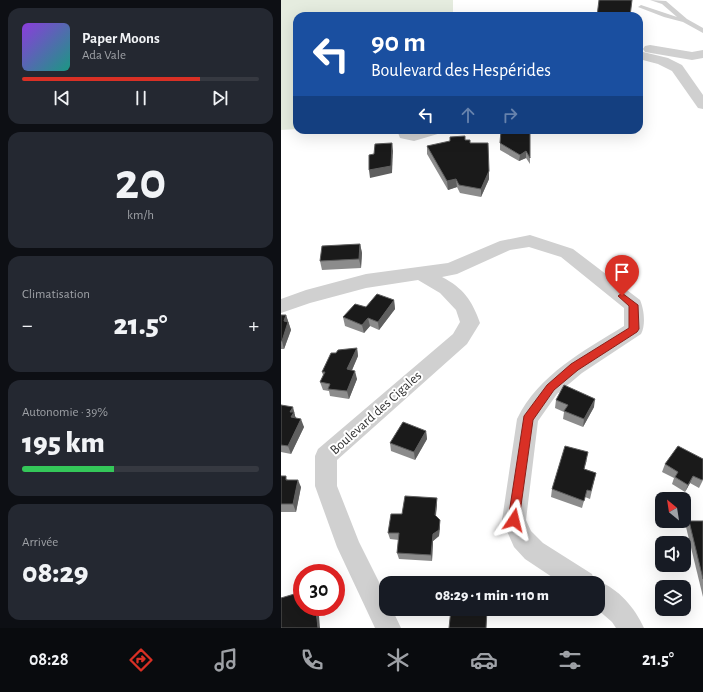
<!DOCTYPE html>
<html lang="fr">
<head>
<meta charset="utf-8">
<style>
  :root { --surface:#171b24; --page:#242831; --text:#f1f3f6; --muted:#9ea1a6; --line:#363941; --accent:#d93025 }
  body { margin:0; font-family:"Alegreya Sans",sans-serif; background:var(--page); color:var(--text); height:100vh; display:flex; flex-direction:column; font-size:15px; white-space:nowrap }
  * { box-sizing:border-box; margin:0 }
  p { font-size:13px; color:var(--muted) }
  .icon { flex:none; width:22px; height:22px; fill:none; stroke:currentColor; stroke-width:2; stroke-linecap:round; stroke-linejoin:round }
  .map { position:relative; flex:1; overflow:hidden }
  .details { display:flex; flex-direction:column; gap:8px; padding:8px; background:#0d0f14; width:281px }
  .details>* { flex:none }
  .banner { position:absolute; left:12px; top:12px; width:350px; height:122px; border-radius:12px; box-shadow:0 4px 16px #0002; background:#1a4fa0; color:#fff; overflow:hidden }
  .needle { width:26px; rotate:330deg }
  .buttons { position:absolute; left:374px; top:492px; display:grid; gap:8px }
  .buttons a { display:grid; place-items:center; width:36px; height:36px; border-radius:8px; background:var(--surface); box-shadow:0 4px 16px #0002; font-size:20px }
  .speed { position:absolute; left:12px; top:564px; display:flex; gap:8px; font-size:20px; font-weight:700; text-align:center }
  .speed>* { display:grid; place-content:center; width:52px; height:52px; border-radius:50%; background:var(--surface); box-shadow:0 4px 16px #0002; line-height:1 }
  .speed .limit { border:6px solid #d22; background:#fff; color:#111 }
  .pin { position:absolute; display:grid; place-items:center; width:34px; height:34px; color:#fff; margin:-41px -17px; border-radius:50% 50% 50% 0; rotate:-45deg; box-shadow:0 0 4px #0007 }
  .pin .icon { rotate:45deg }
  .me { position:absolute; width:44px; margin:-22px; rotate:10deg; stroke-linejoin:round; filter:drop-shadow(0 0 3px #0008) }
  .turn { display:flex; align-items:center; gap:14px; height:84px; padding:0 12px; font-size:18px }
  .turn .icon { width:52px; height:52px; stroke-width:2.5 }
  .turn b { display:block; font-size:28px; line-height:34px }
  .lanes { display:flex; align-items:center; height:38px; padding:0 12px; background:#0003; justify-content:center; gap:20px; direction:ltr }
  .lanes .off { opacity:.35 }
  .big { font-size:30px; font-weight:800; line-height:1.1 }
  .details .widget { flex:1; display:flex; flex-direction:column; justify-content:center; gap:6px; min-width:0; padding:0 14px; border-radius:12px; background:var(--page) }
  .details .dial { align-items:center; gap:0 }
  .dial b { font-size:52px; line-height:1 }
  .song { display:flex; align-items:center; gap:12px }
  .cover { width:48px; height:48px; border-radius:6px; background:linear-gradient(135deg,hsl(270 70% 55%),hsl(170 70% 35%)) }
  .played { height:4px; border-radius:2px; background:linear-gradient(90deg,var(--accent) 75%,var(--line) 75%) }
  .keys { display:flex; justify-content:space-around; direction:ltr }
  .heat { display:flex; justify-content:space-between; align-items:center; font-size:22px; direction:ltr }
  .charge { height:6px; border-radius:3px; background:linear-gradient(90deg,#34c759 39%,var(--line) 0) }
  .trip { position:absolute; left:98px; top:576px; width:226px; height:40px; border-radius:12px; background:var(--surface); box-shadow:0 4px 16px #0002; font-weight:800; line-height:40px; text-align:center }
  .tab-bar { display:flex; height:64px; justify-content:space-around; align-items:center; background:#090b0e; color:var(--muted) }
  .tab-bar .icon { width:28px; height:28px }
  .tab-bar .on { color:var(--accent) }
  .tab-bar b { font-size:18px; color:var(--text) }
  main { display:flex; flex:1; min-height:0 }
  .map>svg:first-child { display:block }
  .green { fill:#e5ecdf }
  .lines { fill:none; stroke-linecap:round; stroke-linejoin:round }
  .lane { fill:#d0d0d0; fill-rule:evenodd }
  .street { fill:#d0d0d0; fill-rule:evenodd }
  .wall { fill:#8c8c8c }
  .shaded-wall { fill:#5f5f5f }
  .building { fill:#1a1a1a; stroke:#5f5f5f }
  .route { fill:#d93025; stroke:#8d1f18 }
  .labels { text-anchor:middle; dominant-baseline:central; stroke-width:4; stroke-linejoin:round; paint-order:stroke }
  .street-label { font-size:14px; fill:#333; stroke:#fff }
</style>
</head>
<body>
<main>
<section class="details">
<div class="widget">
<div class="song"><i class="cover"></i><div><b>Paper Moons</b><p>Ada Vale</p></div></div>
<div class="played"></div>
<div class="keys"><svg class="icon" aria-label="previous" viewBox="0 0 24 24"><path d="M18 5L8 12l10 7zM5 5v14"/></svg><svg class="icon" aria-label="pause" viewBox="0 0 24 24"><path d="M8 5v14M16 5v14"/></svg><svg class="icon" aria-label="next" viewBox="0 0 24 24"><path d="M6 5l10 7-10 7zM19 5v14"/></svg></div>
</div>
<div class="widget dial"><b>20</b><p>km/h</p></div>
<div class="widget"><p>Climatisation</p>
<div class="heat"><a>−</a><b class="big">21.5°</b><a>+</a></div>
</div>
<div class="widget"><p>Autonomie · 39%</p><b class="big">195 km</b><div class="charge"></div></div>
<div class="widget"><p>Arrivée</p><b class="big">08:29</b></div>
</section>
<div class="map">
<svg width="422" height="628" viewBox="0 0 422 628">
  <rect width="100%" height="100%" fill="#fff"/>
  <polygon class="green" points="0,0 172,0 172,16 16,16 16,129 0,130"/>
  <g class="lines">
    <polygon class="lane" points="369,0 385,1 406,19 422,28 422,33 402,22 383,17 357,7 360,5 396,17 381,4"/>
    <g class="street">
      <polygon points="369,45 411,52 422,50 422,58 411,60 364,52 362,49 364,46"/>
      <polygon points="358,51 387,58 401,65 422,95 422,109 417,108 391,71 377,64 358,59"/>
      <polygon points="116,130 132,130 133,131 162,130 160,133 133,141 119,138"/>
      <path d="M249,235L292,249L359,300C363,309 365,325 360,334L301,373L276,394L257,421L245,520L250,531L262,543L311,574L314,582L317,581C338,589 354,608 363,628H335L331,622L316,609L317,583H280L244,559L233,547L221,520L236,419C258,374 303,351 343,326V308L280,257L248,247L229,250L176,274L161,277C182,288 191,300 199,323L186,344L56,460V486L78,542L105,596V609H111L120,628H94L56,547L34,486V456L37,449L172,334L179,322L175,310L159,293L137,280L85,288L29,303L0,313V299L25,290L85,274L167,263L219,241Z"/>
    </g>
  </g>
  <g class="wall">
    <polygon points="249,130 249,164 245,158 238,161 219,150 219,143"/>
    <polygon points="184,140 189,143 208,171 208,179 200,197 179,193 176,187 167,190 146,154 146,146"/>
    <polygon points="79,244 81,253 80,268 41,270 39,261"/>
    <polygon points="113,300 114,309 98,330 89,326 83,333 64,326 62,317 85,307"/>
    <polygon points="0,315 5,315 10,330 3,349 0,349"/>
    <polygon points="76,348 77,356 71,370 76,379 68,399 49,396 48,391 42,390 39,382 42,375 41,372 55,353"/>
    <polygon points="275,400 313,407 302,427 282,419 283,412 274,408"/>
    <polygon points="0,405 14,415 14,416 15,418 23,427 10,454 0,452"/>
    <polygon points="145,431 146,439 134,460 110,451 109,443"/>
    <polygon points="422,459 422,480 418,488 409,483 404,492 391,484 393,478 381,472 384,464"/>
    <polygon points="306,460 303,469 315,473 309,499 304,497 301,508 270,497 271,489"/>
    <polygon points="0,476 20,487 15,512 0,512"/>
    <polygon points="156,504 155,516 159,520 159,526 158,536 152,541 151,561 118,559 116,553 118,540 109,539 107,533"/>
    <polygon points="408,521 422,521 422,597 405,527"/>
    <polygon points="142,609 206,609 205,628 170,611 142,610"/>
  </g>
  <g class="shaded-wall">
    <polygon points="111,143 112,151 111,173 89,178 88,170"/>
    <polygon points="245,151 245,158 238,161 239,155"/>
    <polygon points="208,171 208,179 200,197 200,189"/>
    <polygon points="175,179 176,187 167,190 166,181"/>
    <polygon points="79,244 81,253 80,268 78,259"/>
    <polygon points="113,300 114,309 98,330 97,322"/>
    <polygon points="5,315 10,330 3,349 1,341 3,321"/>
    <polygon points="87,318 89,326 83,333 81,325"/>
    <polygon points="76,348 77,356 68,377 66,369"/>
    <polygon points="74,371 76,379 68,399 66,391"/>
    <polygon points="314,399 313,407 302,427 303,419"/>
    <polygon points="12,407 14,415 14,416 16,420 13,425 9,412"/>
    <polygon points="20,419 23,427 10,454 7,446"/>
    <polygon points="145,431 146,439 134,460 133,452"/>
    <polygon points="412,476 409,483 404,492 407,485"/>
    <polygon points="17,480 20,487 15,512 12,504"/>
    <polygon points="156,498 156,504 154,521 154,515"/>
    <polygon points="159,520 159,526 158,536 152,541 151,561 150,555 152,534"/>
    <polygon points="29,607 31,607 32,617 29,611"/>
    <polygon points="35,610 38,616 39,628 37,628"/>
  </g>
  <g class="building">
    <polygon points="318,0 351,0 349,16 316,16"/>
    <polygon points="220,130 249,130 249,158 245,151 239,155 219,143"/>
    <polygon points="184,136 184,140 189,140 189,143 207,143 208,171 200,189 178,185 175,179 166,181 146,146 169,141 169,137"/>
    <polygon points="111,143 110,166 88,170 88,155 93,154 94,144"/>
    <polygon points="79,244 78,259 39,261 41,246"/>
    <polygon points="96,294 113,300 97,322 87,318 81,325 62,317 74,304 85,307"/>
    <polygon points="0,315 5,315 3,321 7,322 1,341 0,341"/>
    <polygon points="76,348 66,369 74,371 66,391 47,389 49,384 39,382 44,372 41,372 50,353 55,353 57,350"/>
    <polygon points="283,385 314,399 303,419 283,411 287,405 275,400"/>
    <polygon points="0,405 12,407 9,412 13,412 10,417 20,419 7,446 0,445"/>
    <polygon points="122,422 145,431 133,452 109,443"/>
    <polygon points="284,446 307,452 303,469 315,473 310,491 306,490 303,501 271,489"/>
    <polygon points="397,446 422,459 422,479 421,480 412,476 407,485 394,477 397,472 384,464"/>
    <polygon points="0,476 5,476 5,480 17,480 12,504 0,504"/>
    <polygon points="124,496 156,498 154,515 159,520 158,530 152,534 150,555 116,553 118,533 107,533 110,514 121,514"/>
    <polygon points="408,521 422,521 422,579"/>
    <polygon points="20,592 21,595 21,607 29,607 29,611 35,610 37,628 0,628 0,598"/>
    <polygon points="170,609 206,609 205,628 168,628"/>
  </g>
  <polygon class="route" points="341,293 357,305 358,329 356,332 297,370 273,390 252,420 238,520 237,523 233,525 229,523 227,520 243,416 266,385 290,364 348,328 348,306 337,296"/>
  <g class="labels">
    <g class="street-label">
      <text transform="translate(95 413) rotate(-42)">Boulevard des Cigales</text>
    </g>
  </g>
</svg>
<div class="buttons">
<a><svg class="needle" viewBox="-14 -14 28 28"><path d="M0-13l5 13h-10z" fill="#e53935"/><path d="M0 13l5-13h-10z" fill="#9ea1a6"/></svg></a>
<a><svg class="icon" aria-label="sound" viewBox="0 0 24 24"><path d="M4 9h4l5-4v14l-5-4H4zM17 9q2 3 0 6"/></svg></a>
<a><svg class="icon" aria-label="layers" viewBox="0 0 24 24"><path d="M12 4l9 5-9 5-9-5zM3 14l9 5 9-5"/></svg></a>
</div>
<div class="speed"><div class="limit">30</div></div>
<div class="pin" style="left:341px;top:296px;background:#d93025"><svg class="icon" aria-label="arrive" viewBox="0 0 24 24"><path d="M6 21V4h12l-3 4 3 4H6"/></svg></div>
<svg class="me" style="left:233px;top:520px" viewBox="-20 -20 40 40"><path d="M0-17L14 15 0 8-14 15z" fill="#d93025" stroke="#fff" stroke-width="4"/></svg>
<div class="trip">08:29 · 1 min · 110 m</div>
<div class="banner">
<div class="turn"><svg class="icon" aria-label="left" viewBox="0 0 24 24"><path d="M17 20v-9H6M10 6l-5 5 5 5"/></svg><div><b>90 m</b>Boulevard des Hespérides</div></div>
<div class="lanes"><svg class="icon" aria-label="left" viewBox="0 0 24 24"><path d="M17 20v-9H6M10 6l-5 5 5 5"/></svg><svg class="icon off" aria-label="ahead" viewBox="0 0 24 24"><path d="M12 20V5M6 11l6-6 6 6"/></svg><svg class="icon off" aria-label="right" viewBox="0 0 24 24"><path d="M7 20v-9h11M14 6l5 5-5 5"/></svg></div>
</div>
</div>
</main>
<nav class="tab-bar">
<b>08:28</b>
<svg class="icon on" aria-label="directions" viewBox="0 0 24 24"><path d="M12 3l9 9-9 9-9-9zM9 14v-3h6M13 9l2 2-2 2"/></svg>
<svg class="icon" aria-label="music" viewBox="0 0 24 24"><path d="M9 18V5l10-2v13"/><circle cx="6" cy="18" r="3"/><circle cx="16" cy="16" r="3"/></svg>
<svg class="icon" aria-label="phone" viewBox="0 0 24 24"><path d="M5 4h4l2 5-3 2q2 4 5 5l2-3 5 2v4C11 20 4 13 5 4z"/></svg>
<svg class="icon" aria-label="climate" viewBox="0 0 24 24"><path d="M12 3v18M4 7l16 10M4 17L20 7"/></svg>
<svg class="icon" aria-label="car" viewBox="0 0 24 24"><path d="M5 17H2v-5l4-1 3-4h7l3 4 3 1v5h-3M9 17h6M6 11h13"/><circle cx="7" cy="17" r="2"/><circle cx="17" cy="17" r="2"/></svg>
<svg class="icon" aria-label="filters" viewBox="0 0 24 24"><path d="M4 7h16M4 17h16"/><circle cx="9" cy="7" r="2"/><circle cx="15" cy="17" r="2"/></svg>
<b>21.5°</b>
</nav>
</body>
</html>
